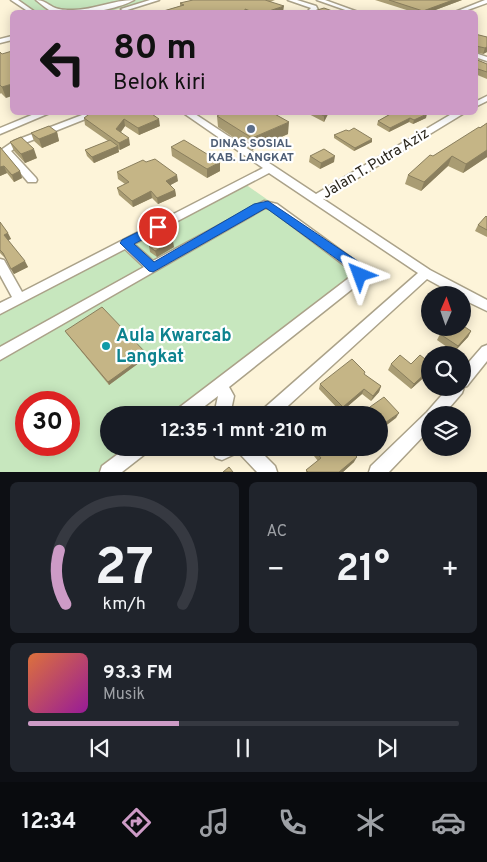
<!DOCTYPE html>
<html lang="id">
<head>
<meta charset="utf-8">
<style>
  :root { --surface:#171b24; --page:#20242c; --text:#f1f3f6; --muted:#9ea1a6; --line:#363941; --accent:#cd9bc6 }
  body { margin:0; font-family:Overpass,sans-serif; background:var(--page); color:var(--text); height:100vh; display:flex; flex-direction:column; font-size:19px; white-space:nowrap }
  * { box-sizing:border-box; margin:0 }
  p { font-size:16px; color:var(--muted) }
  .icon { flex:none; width:28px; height:28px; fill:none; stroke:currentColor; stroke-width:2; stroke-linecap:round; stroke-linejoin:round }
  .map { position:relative; height:472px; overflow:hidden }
  .sheet { display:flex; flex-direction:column; gap:10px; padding:10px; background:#0d0f14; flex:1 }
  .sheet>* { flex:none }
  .hud { position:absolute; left:10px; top:10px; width:468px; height:105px; border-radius:8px; box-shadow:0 2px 12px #0003; background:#cd9bc6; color:#111; overflow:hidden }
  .needle { width:32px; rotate:2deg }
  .buttons { position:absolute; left:421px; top:286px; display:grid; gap:10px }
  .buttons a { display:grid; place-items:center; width:50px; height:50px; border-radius:50%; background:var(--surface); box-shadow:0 2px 12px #0003; font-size:25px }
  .speed { position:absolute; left:15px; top:391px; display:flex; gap:10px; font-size:25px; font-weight:700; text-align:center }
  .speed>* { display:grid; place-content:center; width:65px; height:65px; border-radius:50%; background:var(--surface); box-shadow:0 2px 12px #0003; line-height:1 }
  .speed .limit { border:8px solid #d22; background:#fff; color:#111 }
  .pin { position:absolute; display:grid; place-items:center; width:42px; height:42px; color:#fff; margin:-21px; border:2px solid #fff; border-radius:50%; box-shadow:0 1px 5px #0007 }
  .me { position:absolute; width:55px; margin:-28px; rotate:316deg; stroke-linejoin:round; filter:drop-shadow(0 0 4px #0008) }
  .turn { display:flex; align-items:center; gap:18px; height:105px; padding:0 20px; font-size:22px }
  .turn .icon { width:65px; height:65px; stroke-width:2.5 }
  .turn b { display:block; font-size:35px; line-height:42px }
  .big { font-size:38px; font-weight:700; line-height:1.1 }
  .sheet .card { flex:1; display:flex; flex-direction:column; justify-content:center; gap:8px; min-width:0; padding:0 18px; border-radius:8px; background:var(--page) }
  .sheet .dial { align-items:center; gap:0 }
  .dial svg { height:130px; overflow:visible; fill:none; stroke:var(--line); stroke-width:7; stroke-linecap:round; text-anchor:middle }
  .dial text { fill:var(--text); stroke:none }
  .song { display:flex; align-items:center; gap:15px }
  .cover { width:60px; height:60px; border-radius:8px; background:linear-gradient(135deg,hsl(20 70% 55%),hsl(300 70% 35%)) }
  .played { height:5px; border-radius:2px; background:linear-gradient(90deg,var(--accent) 35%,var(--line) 35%) }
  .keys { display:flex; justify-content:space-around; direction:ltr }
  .heat { display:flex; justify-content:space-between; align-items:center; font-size:28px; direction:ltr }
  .sheet .tiles { flex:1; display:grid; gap:10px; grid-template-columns:1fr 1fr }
  .card:last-child { grid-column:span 2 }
  .trip { position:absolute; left:100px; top:406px; width:288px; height:50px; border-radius:25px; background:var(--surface); box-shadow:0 2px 12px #0003; font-weight:700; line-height:50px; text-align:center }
  .dock { display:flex; height:80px; justify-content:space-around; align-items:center; background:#090b0e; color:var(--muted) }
  .dock .icon { width:35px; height:35px }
  .dock .on { color:var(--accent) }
  .dock b { font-size:22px; color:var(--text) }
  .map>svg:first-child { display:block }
  .green { fill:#c7e7be; fill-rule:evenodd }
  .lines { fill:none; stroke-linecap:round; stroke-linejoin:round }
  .minor-casing { stroke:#aba289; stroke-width:3 }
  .minor { fill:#fff; fill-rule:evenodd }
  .wall { fill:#a99c73 }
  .shaded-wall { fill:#8a7f5e }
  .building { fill:#c5b586; stroke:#8a7f5e }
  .route { fill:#1a73e8; stroke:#114b97 }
  .service-dot { fill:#5c6f8a; stroke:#fff; stroke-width:2 }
  .culture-dot { fill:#0f9aa8; stroke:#fff; stroke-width:2 }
  .labels { text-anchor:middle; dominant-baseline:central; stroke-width:4.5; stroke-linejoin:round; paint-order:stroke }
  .far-service-label { font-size:12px; font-weight:bold; fill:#4e5e75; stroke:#fff }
  .street-label { font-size:15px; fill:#29251b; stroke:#fff }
  .near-culture-label { font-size:18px; font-weight:bold; fill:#0d838f; stroke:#fff; text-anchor:start }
</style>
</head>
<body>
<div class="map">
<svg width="487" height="472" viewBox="0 0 487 472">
  <rect width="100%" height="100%" fill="#fdf4d9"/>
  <g class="green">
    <polygon points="16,0 154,0 106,12 34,12"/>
    <path d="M245,184L372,273L191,415H109V448H150L119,472H0V313ZM26,402H69V445H26Z"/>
  </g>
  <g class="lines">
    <g class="minor-casing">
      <g id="minor">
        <polygon points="11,0 18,0 35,12 29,12"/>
        <path d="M36,0C44,0 47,4 53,7C59,10 66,10 73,10C94,10 113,0 134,0C116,10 68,19 49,10C44,7 40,3 36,0Z"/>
        <polygon points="150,0 159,0 124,11 121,9"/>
        <polygon points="288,0 297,0 316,6 318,10 314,12 307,12 311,8"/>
        <polygon points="317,0 325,0 358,12 351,12"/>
        <polygon points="485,0 487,0 487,3 462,12 455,12"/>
        <polygon points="12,36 12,40 0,43 0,39"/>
        <polygon points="475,53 487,57 487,61 475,57"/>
        <polygon points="487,96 487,101 475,107 475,102"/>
        <polygon points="39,112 52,112 0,134 0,128"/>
        <polygon points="90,112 103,112 20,145 11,151 36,178 37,180 36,182 28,182 1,150 14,141"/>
        <polygon points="182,112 192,112 316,194 455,112 466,112 323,199 430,270 487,300 487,311 462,299 462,295 456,295 427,279 278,415 259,415 262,410 418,273 269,173 134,244 153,261 264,201 277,204 361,265 366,275 361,282 229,387 234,396 230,415 214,415 218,396 193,415 173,415 176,410 354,274 352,271 270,209 265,208 0,360 0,347 144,267 125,249 0,314 0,303 12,297 0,275 0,259 4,260 22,292 263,168"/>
        <polygon points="487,345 487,361 467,386 464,387 462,393 443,415 430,415 430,429 389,472 369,472 371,466 427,412 448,388 462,388 462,370 482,347"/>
        <polygon points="126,448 147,448 145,454 122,472 100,472 102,466"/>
        <polygon points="210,448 237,448 235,454 222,460 216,458"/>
        <polygon points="238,448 257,448 275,466 277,472 257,472 240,454"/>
      </g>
    </g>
    <use href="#minor" class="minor"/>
  </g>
  <g class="wall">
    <polygon points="193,0 275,0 270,2 283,12 160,12 180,6 180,3"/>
    <polygon points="375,0 462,0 430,12 413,12"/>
    <polygon points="475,34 487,37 487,52 483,54 475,52 475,53"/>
    <polygon points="0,52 2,54 6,98 1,93 0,94"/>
    <polygon points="475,59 487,64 487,79 475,74"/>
    <polygon points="92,112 160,126 139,135 125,126 121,132 130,145 120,150 118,149 119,152 94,163 87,156 85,150 108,141 85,125 84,118"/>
    <polygon points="305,112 329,112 324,122"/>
    <polygon points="394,112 426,118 413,124 409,122 389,132 377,125 378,121"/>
    <polygon points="217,116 288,134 252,150 218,127"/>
    <polygon points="487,123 487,157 463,173 448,166 421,191 405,184 408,175 433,156"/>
    <polygon points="57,132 59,141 42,148 34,141 31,133"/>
    <polygon points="334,135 372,142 354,151 334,138"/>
    <polygon points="10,142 37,158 25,163 14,151"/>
    <polygon points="0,147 20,171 22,178 14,182 7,173 0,176"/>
    <polygon points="171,147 220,171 207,178 172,156"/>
    <polygon points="310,156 334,162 320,169 309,162"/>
    <polygon points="117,172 178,181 170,185 175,190 176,196 158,204 152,198 133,207 119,195 117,188 125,184 118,179"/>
    <polygon points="487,217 487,237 475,231 478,225"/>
    <polygon points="0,222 11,239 8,240 28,267 14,274 6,259 0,253"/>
    <polygon points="149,246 174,247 157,257 150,252"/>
    <polygon points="65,331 147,357 109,385 67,334"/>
    <polygon points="471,331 468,337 454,352 437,340 440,334"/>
    <polygon points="430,363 430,372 411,389 388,370 391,364 411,364"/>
    <polygon points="365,375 381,386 379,392 371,401 362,394 341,412 319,389 320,384"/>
    <polygon points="290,448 301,448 295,453"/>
    <polygon points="315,451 354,462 343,472 306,472 306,470 318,461 314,456"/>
  </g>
  <g class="shaded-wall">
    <polygon points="453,0 462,0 430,12 423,12 423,11"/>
    <polygon points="284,6 283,12 266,12"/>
    <polygon points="487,47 487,52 483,54 485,48"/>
    <polygon points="12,84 12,96 6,98 2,87"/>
    <polygon points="326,112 329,112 324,122 324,116"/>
    <polygon points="427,114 426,118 413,124 414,120"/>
    <polygon points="410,118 409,122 389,132 390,128"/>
    <polygon points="124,119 125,126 118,136 116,129"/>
    <polygon points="159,119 160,126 139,135 138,128"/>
    <polygon points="289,122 288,134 252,150 252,138"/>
    <polygon points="57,132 59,141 42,148 39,139"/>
    <polygon points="129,138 130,145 120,150 119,143"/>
    <polygon points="372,139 372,142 354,151 355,148"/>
    <polygon points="118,146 119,152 94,163 92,157"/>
    <polygon points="34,149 37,158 25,163 21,154"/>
    <polygon points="487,150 487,157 463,173 466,164"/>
    <polygon points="335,156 334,162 320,169 321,163"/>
    <polygon points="452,156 448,166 421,191 424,182"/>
    <polygon points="220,162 220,171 207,178 207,169"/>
    <polygon points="4,166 7,173 0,176 0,167"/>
    <polygon points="20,171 22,178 14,182 12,175"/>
    <polygon points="177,175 178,181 167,187 166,181"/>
    <polygon points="175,190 176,196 158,204 157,198"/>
    <polygon points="151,191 152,198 133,207 132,201"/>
    <polygon points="8,233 11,239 6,241 4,235"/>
    <polygon points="173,241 174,247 157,257 155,251"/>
    <polygon points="25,261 28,267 14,274 11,269"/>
    <polygon points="471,331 468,337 454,352 458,346"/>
    <polygon points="147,354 147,357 109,385 108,382"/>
    <polygon points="430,369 430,372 411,389 414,384"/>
    <polygon points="381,386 379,392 371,401 373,396"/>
    <polygon points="364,389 362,394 341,412 343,407"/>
    <polygon points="399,413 396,418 379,431 379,427"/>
    <polygon points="296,448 301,448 295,453"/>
    <polygon points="357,457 354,462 343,472 339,472"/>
  </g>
  <g class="building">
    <polygon points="193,0 265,0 284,6 266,12 253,12 245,9 245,12 160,12 184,5 180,3"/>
    <polygon points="389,0 453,0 423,11"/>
    <polygon points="324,8 335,12 312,12 314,11"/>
    <polygon points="475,34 487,37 487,47 485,48 476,46 475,53"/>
    <polygon points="12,51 12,84 2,87 0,85 0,52 2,54"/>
    <polygon points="475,59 487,64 487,72 475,68"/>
    <polygon points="92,112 149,112 159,119 138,128 124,119 116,129 129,138 119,143 84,118"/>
    <polygon points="224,112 271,112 289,122 252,138 217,116"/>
    <polygon points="317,112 326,112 324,116"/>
    <polygon points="394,112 425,112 427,114 414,120 410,118 390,128 378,121"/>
    <polygon points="487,123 487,150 466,164 452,156 424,182 408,175 430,155 433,156 479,127 480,128"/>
    <polygon points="49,126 57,132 39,139 31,133"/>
    <polygon points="354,128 372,139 355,148 334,135 346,130 349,131"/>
    <polygon points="21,137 34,149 21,154 10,142"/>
    <polygon points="110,140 118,146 92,157 85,150"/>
    <polygon points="184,140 220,162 207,169 171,147"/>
    <polygon points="0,147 20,171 12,175 4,166 0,167"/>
    <polygon points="324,149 335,156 321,163 310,156"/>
    <polygon points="155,159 177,175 166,181 175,190 157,198 151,191 132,201 117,188 129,182 117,172 143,160 146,162"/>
    <polygon points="486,216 487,217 487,230 478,225"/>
    <polygon points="0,222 8,233 4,235 25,261 11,269 3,253 0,250"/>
    <polygon points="165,235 173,241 155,251 149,246"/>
    <polygon points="102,307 147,354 108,382 65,331"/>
    <polygon points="462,325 471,331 458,346 440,334 447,328 462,328"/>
    <polygon points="400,355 411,364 420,355 430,363 430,369 414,384 391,364"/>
    <polygon points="352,359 365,372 364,374 381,386 373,396 364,389 343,407 320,384"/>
    <polygon points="384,397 399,413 379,427 379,415 361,415 360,414"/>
    <polygon points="297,409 303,415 290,415"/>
    <polygon points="320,448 348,448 357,457 339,472 308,472 306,470 321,458 315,451"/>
    <polygon points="229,467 233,472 223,472"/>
  </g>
  <polygon class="route" points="268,201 362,264 366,275 364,278 356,278 352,270 266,208 153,272 149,271 120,243 122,240 154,224 162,224 164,227 162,229 134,244 154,262 254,204"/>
  <circle class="service-dot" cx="251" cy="129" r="5"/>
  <circle class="culture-dot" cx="106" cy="346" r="5"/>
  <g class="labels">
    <g class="far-service-label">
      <text x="251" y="144">DINAS SOSIAL<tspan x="251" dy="14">KAB. LANGKAT</tspan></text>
    </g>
    <g class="street-label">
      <text transform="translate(376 164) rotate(-31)">Jalan T. Putra Aziz</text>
    </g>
    <g class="near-culture-label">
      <text x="116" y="336">Aula Kwarcab<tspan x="116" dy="21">Langkat</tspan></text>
    </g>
  </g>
</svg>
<div class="buttons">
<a><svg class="needle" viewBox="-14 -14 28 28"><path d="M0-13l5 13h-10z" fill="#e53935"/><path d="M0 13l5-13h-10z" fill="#9ea1a6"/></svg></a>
<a><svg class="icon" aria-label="search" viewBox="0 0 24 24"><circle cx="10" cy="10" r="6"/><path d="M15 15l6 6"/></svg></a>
<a><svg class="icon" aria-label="layers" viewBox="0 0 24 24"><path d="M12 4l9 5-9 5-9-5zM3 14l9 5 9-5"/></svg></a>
</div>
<div class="speed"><div class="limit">30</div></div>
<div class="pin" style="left:158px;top:227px;background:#d93025"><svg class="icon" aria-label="arrive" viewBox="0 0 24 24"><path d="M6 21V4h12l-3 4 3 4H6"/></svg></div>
<svg class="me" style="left:360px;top:275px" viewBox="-20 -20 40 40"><path d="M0-17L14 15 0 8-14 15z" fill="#1a73e8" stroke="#fff" stroke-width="4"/></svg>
<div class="trip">12:35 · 1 mnt · 210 m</div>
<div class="hud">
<div class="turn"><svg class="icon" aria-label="left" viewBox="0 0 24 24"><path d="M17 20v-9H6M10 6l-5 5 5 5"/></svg><div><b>80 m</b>Belok kiri</div></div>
</div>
</div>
<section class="sheet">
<div class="tiles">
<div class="card dial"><svg viewBox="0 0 100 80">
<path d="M14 69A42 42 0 1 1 86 69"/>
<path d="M14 69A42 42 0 0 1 10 36" stroke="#cd9bc6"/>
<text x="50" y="56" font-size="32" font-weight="700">27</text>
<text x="50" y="72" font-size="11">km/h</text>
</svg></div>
<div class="card"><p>AC</p>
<div class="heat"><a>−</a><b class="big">21°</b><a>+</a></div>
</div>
<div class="card">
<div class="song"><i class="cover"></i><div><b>93.3 FM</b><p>Musik</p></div></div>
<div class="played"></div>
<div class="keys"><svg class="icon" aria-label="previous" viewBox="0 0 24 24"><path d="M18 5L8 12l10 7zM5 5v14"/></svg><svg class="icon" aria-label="pause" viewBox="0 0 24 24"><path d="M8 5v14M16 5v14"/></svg><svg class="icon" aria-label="next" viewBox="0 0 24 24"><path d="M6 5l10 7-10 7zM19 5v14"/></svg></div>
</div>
</div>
</section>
<nav class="dock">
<b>12:34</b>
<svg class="icon on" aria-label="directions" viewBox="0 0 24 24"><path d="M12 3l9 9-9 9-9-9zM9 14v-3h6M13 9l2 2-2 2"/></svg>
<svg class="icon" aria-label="music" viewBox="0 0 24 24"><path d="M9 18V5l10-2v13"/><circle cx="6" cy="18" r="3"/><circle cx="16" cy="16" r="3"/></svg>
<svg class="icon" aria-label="phone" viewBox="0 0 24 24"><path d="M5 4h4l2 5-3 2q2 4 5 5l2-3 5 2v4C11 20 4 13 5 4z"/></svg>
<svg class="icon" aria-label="climate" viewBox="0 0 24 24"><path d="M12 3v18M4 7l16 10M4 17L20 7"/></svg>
<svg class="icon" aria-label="car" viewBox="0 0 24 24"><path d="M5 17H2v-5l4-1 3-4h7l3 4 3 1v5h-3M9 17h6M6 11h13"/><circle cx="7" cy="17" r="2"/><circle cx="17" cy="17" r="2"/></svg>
</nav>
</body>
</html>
